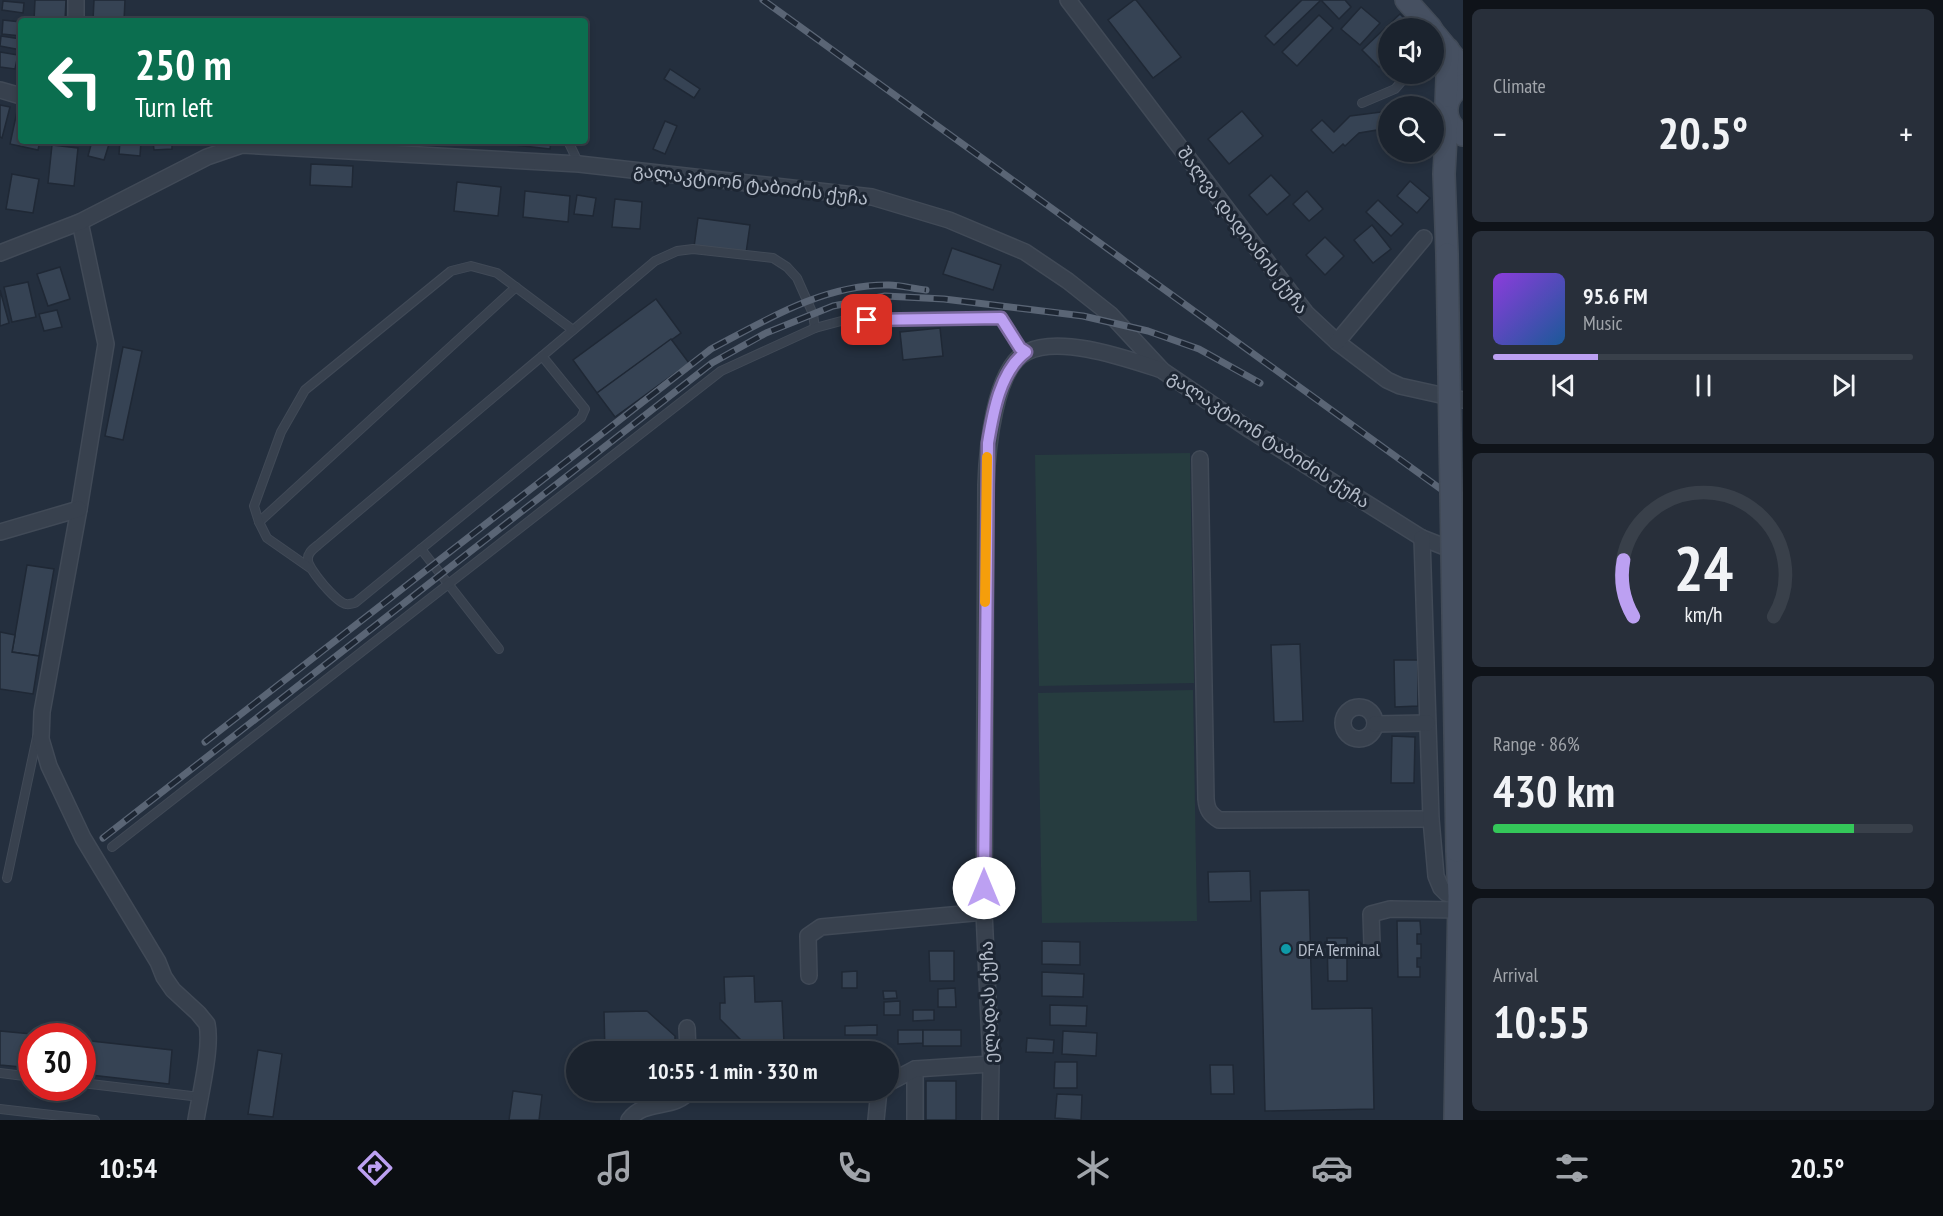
<!DOCTYPE html>
<html lang="en">
<head>
<meta charset="utf-8">
<style>
  :root { --surface:#1b232e; --page:#282f3a; --text:#f1f3f6; --muted:#a0a4aa; --line:#39404a; --accent:#bca0f2 }
  body { margin:0; font-family:"PT Sans Narrow","Noto Sans Georgian",sans-serif; background:var(--page); color:var(--text); height:100vh; display:flex; flex-direction:column; font-size:22px; white-space:nowrap }
  * { box-sizing:border-box; margin:0 }
  p { font-size:20px; color:var(--muted) }
  .icon { flex:none; width:33px; height:33px; fill:none; stroke:currentColor; stroke-width:2; stroke-linecap:round; stroke-linejoin:round }
  .map { position:relative; flex:1; overflow:hidden }
  .side { display:flex; flex-direction:column; gap:9px; padding:9px; background:#0f1319; width:480px }
  .side>* { flex:none }
  .guide { position:absolute; left:18px; top:18px; width:570px; height:126px; border-radius:6px; box-shadow:0 3px 9px #0003,0 0 0 2px var(--line); background:#0b6e4f; color:#fff; overflow:hidden }
  .tools { position:absolute; left:1378px; top:18px; display:grid; gap:12px }
  .tools a { display:grid; place-items:center; width:66px; height:66px; border-radius:50%; background:var(--surface); box-shadow:0 3px 9px #0003,0 0 0 2px var(--line); font-size:30px }
  .speed { position:absolute; left:18px; top:1023px; display:flex; gap:12px; font-size:30px; font-weight:700; text-align:center }
  .speed>* { display:grid; place-content:center; width:78px; height:78px; border-radius:50%; background:var(--surface); box-shadow:0 3px 9px #0003,0 0 0 2px var(--line); line-height:1 }
  .speed .limit { border:9px solid #d22; background:#fff; color:#111 }
  .pin { position:absolute; display:grid; place-items:center; width:51px; height:51px; color:#fff; margin:-26px; border-radius:12px; box-shadow:0 3px 9px #0006 }
  .me { position:absolute; width:66px; margin:-33px; rotate:0deg; stroke-linejoin:round; filter:drop-shadow(0 0 4px #0008) }
  .turn { display:flex; align-items:center; gap:21px; height:126px; padding:0 18px; font-size:27px }
  .turn .icon { width:78px; height:78px; stroke-width:2.5 }
  .turn b { display:block; font-size:42px; line-height:51px }
  .big { font-size:45px; font-weight:700; line-height:1.1 }
  .side .card { flex:1; display:flex; flex-direction:column; justify-content:center; gap:9px; min-width:0; padding:0 21px; border-radius:9px; background:var(--page) }
  .side .dial { align-items:center; gap:0 }
  .dial svg { height:156px; overflow:visible; fill:none; stroke:var(--line); stroke-width:7; stroke-linecap:round; text-anchor:middle }
  .dial text { fill:var(--text); stroke:none }
  .song { display:flex; align-items:center; gap:18px }
  .cover { width:72px; height:72px; border-radius:9px; background:linear-gradient(135deg,hsl(270 70% 55%),hsl(210 70% 35%)) }
  .played { height:6px; border-radius:3px; background:linear-gradient(90deg,var(--accent) 25%,var(--line) 25%) }
  .keys { display:flex; justify-content:space-around; direction:ltr }
  .heat { display:flex; justify-content:space-between; align-items:center; font-size:33px; direction:ltr }
  .charge { height:9px; border-radius:4px; background:linear-gradient(90deg,#34c759 86%,var(--line) 0) }
  .trip { position:absolute; left:566px; top:1041px; width:333px; height:60px; border-radius:30px; background:var(--surface); box-shadow:0 3px 9px #0003,0 0 0 2px var(--line); font-weight:700; line-height:60px; text-align:center }
  .tabs { display:flex; height:96px; justify-content:space-around; align-items:center; background:#0b0e12; color:var(--muted) }
  .tabs .icon { width:42px; height:42px }
  .tabs .current { color:var(--accent) }
  .tabs b { font-size:27px; color:var(--text) }
  main { display:flex; flex:1; min-height:0 }
  .map>svg:first-child { display:block }
  .green { fill:#263c3f }
  .building { fill:#364354; stroke:#1f2835; stroke-width:1.5 }
  .lines { fill:none; stroke-linecap:round; stroke-linejoin:round }
  .lane-casing { stroke:#414a57; stroke-width:10 }
  .street-casing { stroke:#414a57; stroke-width:18 }
  .secondary-casing { stroke:#414a57; stroke-width:24 }
  .lane { stroke:#38414e; stroke-width:8 }
  .street { stroke:#38414e; stroke-width:15 }
  .secondary { stroke:#465061; stroke-width:21 }
  .rail-casing { stroke:#5a6575; stroke-width:7 }
  .rail { stroke:#1d2633; stroke-width:4.5; stroke-dasharray:14; stroke-linecap:butt }
  .secondary-bridge-casing { stroke:#414a57; stroke-width:24; stroke-linecap:butt }
  .secondary-bridge { stroke:#465061; stroke-width:21 }
  .route-casing { stroke:#7a689d; stroke-width:15 }
  .route { stroke:#bca0f2; stroke-width:10 }
  .slow { stroke:#f59e0b; stroke-width:10 }
  .culture-dot { fill:#0f9aa8; stroke:#1d2633; stroke-width:2 }
  .labels { text-anchor:middle; dominant-baseline:central; stroke-width:6; stroke-linejoin:round; paint-order:stroke }
  .street-label { font-size:18px; fill:#b4bcc9; stroke:#1d2633 }
  .poi-label { font-size:18px; fill:#b4bcc9; stroke:#1d2633; text-anchor:start }
</style>
</head>
<body>
<main>
<div class="map">
<svg width="1463" height="1120" viewBox="0 0 1463 1120">
  <rect width="100%" height="100%" fill="#242f3e"/>
  <g class="green">
    <polygon points="1190,453 1194,683 1039,686 1035,455"/>
    <polygon points="1193,690 1197,921 1042,923 1038,693"/>
  </g>
  <g class="building">
    <polygon points="35,0 66,0 65,21 34,21"/>
    <polygon points="94,0 125,0 124,21 93,21"/>
    <polygon points="1134,0 1136,0 1181,57 1153,78 1108,20"/>
    <polygon points="1302,0 1345,0 1351,7 1339,19 1321,0 1274,45 1265,36"/>
    <polygon points="3,1 24,3 23,13 2,10"/>
    <polygon points="1361,7 1380,23 1360,45 1341,29"/>
    <polygon points="1400,14 1414,28 1389,28 1389,58 1379,67 1362,50"/>
    <polygon points="1319,15 1333,28 1297,66 1282,52"/>
    <polygon points="3,20 21,22 21,36 2,34"/>
    <polygon points="1,36 21,39 21,50 0,46"/>
    <polygon points="0,52 18,55 15,69 0,67"/>
    <polygon points="670,69 700,89 694,98 664,79"/>
    <polygon points="0,105 10,107 2,138 0,137"/>
    <polygon points="18,107 21,107 21,141 40,141 38,150 10,144"/>
    <polygon points="1242,111 1263,136 1229,164 1208,139"/>
    <polygon points="1389,111 1389,128 1359,133 1345,146 1343,144 1333,153 1311,130 1322,120 1334,132 1350,116"/>
    <polygon points="665,121 677,126 665,154 653,149"/>
    <polygon points="92,141 110,141 104,160 88,156"/>
    <polygon points="120,141 141,141 140,156 119,154"/>
    <polygon points="153,141 172,141 172,149 154,150"/>
    <polygon points="481,141 551,141 550,149"/>
    <polygon points="52,145 78,148 74,186 48,183"/>
    <polygon points="311,164 353,166 352,187 310,185"/>
    <polygon points="12,174 39,179 33,213 6,209"/>
    <polygon points="1271,175 1290,195 1267,215 1249,195"/>
    <polygon points="1410,181 1430,198 1417,213 1397,196"/>
    <polygon points="457,182 501,187 498,216 454,211"/>
    <polygon points="525,191 570,196 568,222 523,217"/>
    <polygon points="1307,191 1323,209 1309,221 1293,204"/>
    <polygon points="577,195 596,198 593,216 574,214"/>
    <polygon points="615,199 642,202 640,229 612,227"/>
    <polygon points="1378,200 1403,224 1391,236 1366,212"/>
    <polygon points="698,218 750,225 746,253 694,247"/>
    <polygon points="1372,225 1391,249 1373,263 1354,240"/>
    <polygon points="1325,237 1344,256 1325,275 1306,255"/>
    <polygon points="952,248 1001,265 993,290 943,274"/>
    <polygon points="60,267 70,299 48,306 37,274"/>
    <polygon points="28,282 36,317 12,322 4,287"/>
    <polygon points="0,290 9,323 0,326"/>
    <polygon points="656,299 681,333 597,393 573,360"/>
    <polygon points="57,310 62,327 44,331 39,314"/>
    <polygon points="940,328 943,356 903,360 900,332"/>
    <polygon points="671,339 689,363 615,417 597,393"/>
    <polygon points="123,347 142,351 123,440 105,436"/>
    <polygon points="27,565 54,569 39,656 12,652"/>
    <polygon points="0,632 15,635 12,652 39,656 33,694 0,689"/>
    <polygon points="1300,644 1303,721 1274,722 1271,645"/>
    <polygon points="1394,660 1418,660 1418,706 1395,707"/>
    <polygon points="1392,736 1415,737 1414,783 1391,783"/>
    <polygon points="1250,871 1251,901 1209,902 1208,872"/>
    <polygon points="1309,890 1312,1009 1372,1008 1374,1109 1265,1111 1260,891"/>
    <polygon points="1397,921 1420,921 1421,934 1417,934 1417,944 1421,944 1421,958 1417,958 1417,967 1420,967 1420,977 1398,977"/>
    <polygon points="1327,938 1347,938 1347,981 1328,981"/>
    <polygon points="1042,941 1080,942 1080,965 1042,964"/>
    <polygon points="929,951 954,951 954,981 930,981"/>
    <polygon points="857,971 857,988 842,988 842,972"/>
    <polygon points="1042,972 1084,974 1083,997 1042,996"/>
    <polygon points="754,976 755,1002 782,1001 784,1043 746,1045 720,1019 720,1003 725,1003 724,977"/>
    <polygon points="955,988 956,1007 938,1007 938,989"/>
    <polygon points="883,991 896,991 897,998 884,999"/>
    <polygon points="900,1001 900,1015 884,1015 884,1002"/>
    <polygon points="1050,1005 1087,1006 1086,1026 1050,1025"/>
    <polygon points="913,1010 934,1010 934,1020 913,1021"/>
    <polygon points="647,1011 675,1036 675,1052 605,1052 604,1012"/>
    <polygon points="877,1025 877,1035 845,1035 845,1026"/>
    <polygon points="898,1030 923,1030 923,1043 898,1044"/>
    <rect x="923" y="1030" width="38" height="16"/>
    <polygon points="0,1031 53,1036 32,1036 32,1068 0,1065"/>
    <polygon points="1063,1031 1097,1033 1096,1056 1062,1054"/>
    <polygon points="1027,1038 1054,1040 1053,1053 1026,1052"/>
    <polygon points="82,1040 172,1050 169,1084 82,1074"/>
    <rect x="843" y="1042" width="22" height="10"/>
    <polygon points="258,1050 282,1054 273,1117 248,1114"/>
    <polygon points="1055,1062 1077,1062 1077,1088 1054,1088"/>
    <polygon points="1210,1065 1233,1065 1234,1094 1211,1094"/>
    <rect x="926" y="1081" width="30" height="39"/>
    <polygon points="513,1091 542,1095 539,1120 509,1120"/>
    <polygon points="1057,1094 1082,1095 1081,1120 1055,1118"/>
  </g>
  <g class="lines">
    <g class="lane-casing">
      <g id="lane">
        <polyline points="1362,103 1395,89 1408,74"/>
        <polyline points="568,141 579,164"/>
        <path d="M542,356L585,409L581,418L355,603C352,603 349,605 346,604C337,603 308,569 308,560C307,553 313,549 318,545L655,261L677,251L693,249L773,258L787,267L797,278L813,314L815,328"/>
        <polyline points="259,522 516,287"/>
        <polyline points="421,549 499,649"/>
        <polyline points="310,568 267,538 259,522 254,506 281,432 305,390 451,271 471,266 497,273 573,330"/>
        <polyline points="112,847 721,371 815,328 845,320 1001,318 1020,348 1026,352"/>
        <polyline points="7,878 37,737"/>
        <polyline points="0,1073 32,1077"/>
        <polyline points="82,1083 200,1097"/>
        <polyline points="0,1109 95,1120"/>
      </g>
    </g>
    <g class="street-casing">
      <g id="street">
        <polyline points="1068,0 1306,313 1337,342 1387,380 1400,386 1463,400"/>
        <polyline points="76,21 76,0"/>
        <polyline points="0,90 21,96"/>
        <path d="M80,222L106,344L79,509L42,712L41,739L49,766L83,838L158,962L164,977L173,990L198,1013L207,1024C212,1047 200,1095 196,1120"/>
        <polyline points="0,253 80,222 207,157 242,145 579,164 872,197 949,220 1025,252 1068,281 1111,315 1163,371 1250,430 1422,538 1463,554"/>
        <polyline points="1337,342 1424,238"/>
        <path d="M1200,459L1206,799C1207,810 1210,814 1219,820L1431,819"/>
        <polyline points="0,532 79,509"/>
        <polyline points="1422,538 1431,819 1436,876 1441,888 1446,893 1453,895 1463,896"/>
        <circle cx="1359" cy="723" r="16"/>
        <polyline points="1375,724 1427,723"/>
        <polyline points="1372,944 1371,914 1390,909 1459,910"/>
        <polyline points="809,976 808,936 821,927 984,912"/>
        <polyline points="687,1028 688,1052"/>
        <polyline points="915,1069 915,1120"/>
        <polyline points="888,1083 915,1069 991,1064"/>
        <path d="M629,1120C645,1098 675,1111 690,1090"/>
        <polyline points="876,1120 879,1090"/>
        <path d="M990,1120L991,1064L984,912L986,485C987,452 994,367 1027,352C1061,335 1127,359 1162,370"/>
      </g>
    </g>
    <g class="secondary-casing">
      <g id="secondary">
        <polyline points="1406,0 1431,28"/>
        <polyline points="1434,33 1463,68"/>
        <path d="M1463,85C1442,97 1441,123 1463,135"/>
        <polyline points="1446,106 1448,49"/>
        <polyline points="1447,117 1444,174 1447,254"/>
        <polyline points="1455,1120 1459,896 1457,851"/>
      </g>
    </g>
    <use href="#lane" class="lane"/>
    <use href="#street" class="street"/>
    <use href="#secondary" class="secondary"/>
    <g class="rail-casing">
      <g id="rail">
        <polyline points="763,0 1463,505"/>
        <path d="M205,742L711,349C766,320 824,284 889,285C901,285 914,289 926,290"/>
        <polyline points="103,838 712,363 766,333 833,306 885,296 944,299 1083,316 1148,331 1199,349 1260,383"/>
      </g>
    </g>
    <use href="#rail" class="rail"/>
    <g class="secondary-bridge-casing">
      <polyline id="secondary-bridge" points="1447,254 1457,851"/>
    </g>
    <use href="#secondary-bridge" class="secondary-bridge"/>
  </g>
  <g class="lines">
    <g class="route-casing">
      <path id="route" d="M867,320L1001,318L1020,348L1026,352C1000,371 993,413 988,443L984,888"/>
    </g>
    <use href="#route" class="route"/>
    <polyline class="slow" points="985,602 987,457"/>
  </g>
  <circle class="culture-dot" cx="1286" cy="949" r="6"/>
  <g class="labels">
    <g class="street-label">
      <text transform="translate(751 184) rotate(7)">გალაკტიონ ტაბიძის ქუჩა</text>
      <text transform="translate(1243 230) rotate(53)">შალვა დადიანის ქუჩა</text>
      <text transform="translate(1269 439) rotate(33)">გალაკტიონ ტაბიძის ქუჩა</text>
      <text transform="translate(988 1002) rotate(-92)">ელადას ქუჩა</text>
    </g>
    <g class="poi-label">
      <text x="1298" y="949">DFA Terminal</text>
    </g>
  </g>
</svg>
<div class="tools">
<a><svg class="icon" aria-label="sound" viewBox="0 0 24 24"><path d="M4 9h4l5-4v14l-5-4H4zM17 9q2 3 0 6"/></svg></a>
<a><svg class="icon" aria-label="search" viewBox="0 0 24 24"><circle cx="10" cy="10" r="6"/><path d="M15 15l6 6"/></svg></a>
</div>
<div class="speed"><div class="limit">30</div></div>
<div class="pin" style="left:867px;top:320px;background:#d93025"><svg class="icon" aria-label="arrive" viewBox="0 0 24 24"><path d="M6 21V4h12l-3 4 3 4H6"/></svg></div>
<svg class="me" style="left:984px;top:888px" viewBox="-20 -20 40 40"><circle r="19" fill="#fff"/><path d="M0-13L10 11 0 6-10 11z" fill="#bca0f2"/></svg>
<div class="trip">10:55 · 1 min · 330 m</div>
<div class="guide">
<div class="turn"><svg class="icon" aria-label="left" viewBox="0 0 24 24"><path d="M17 20v-9H6M10 6l-5 5 5 5"/></svg><div><b>250 m</b>Turn left</div></div>
</div>
</div>
<section class="side">
<div class="card"><p>Climate</p>
<div class="heat"><a>−</a><b class="big">20.5°</b><a>+</a></div>
</div>
<div class="card">
<div class="song"><i class="cover"></i><div><b>95.6 FM</b><p>Music</p></div></div>
<div class="played"></div>
<div class="keys"><svg class="icon" aria-label="previous" viewBox="0 0 24 24"><path d="M18 5L8 12l10 7zM5 5v14"/></svg><svg class="icon" aria-label="pause" viewBox="0 0 24 24"><path d="M8 5v14M16 5v14"/></svg><svg class="icon" aria-label="next" viewBox="0 0 24 24"><path d="M6 5l10 7-10 7zM19 5v14"/></svg></div>
</div>
<div class="card dial"><svg viewBox="0 0 100 80">
<path d="M14 69A42 42 0 1 1 86 69"/>
<path d="M14 69A42 42 0 0 1 9 40" stroke="#bca0f2"/>
<text x="50" y="56" font-size="32" font-weight="700">24</text>
<text x="50" y="72" font-size="11">km/h</text>
</svg></div>
<div class="card"><p>Range · 86%</p><b class="big">430 km</b><div class="charge"></div></div>
<div class="card"><p>Arrival</p><b class="big">10:55</b></div>
</section>
</main>
<nav class="tabs">
<b>10:54</b>
<svg class="icon current" aria-label="directions" viewBox="0 0 24 24"><path d="M12 3l9 9-9 9-9-9zM9 14v-3h6M13 9l2 2-2 2"/></svg>
<svg class="icon" aria-label="music" viewBox="0 0 24 24"><path d="M9 18V5l10-2v13"/><circle cx="6" cy="18" r="3"/><circle cx="16" cy="16" r="3"/></svg>
<svg class="icon" aria-label="phone" viewBox="0 0 24 24"><path d="M5 4h4l2 5-3 2q2 4 5 5l2-3 5 2v4C11 20 4 13 5 4z"/></svg>
<svg class="icon" aria-label="climate" viewBox="0 0 24 24"><path d="M12 3v18M4 7l16 10M4 17L20 7"/></svg>
<svg class="icon" aria-label="car" viewBox="0 0 24 24"><path d="M5 17H2v-5l4-1 3-4h7l3 4 3 1v5h-3M9 17h6M6 11h13"/><circle cx="7" cy="17" r="2"/><circle cx="17" cy="17" r="2"/></svg>
<svg class="icon" aria-label="filters" viewBox="0 0 24 24"><path d="M4 7h16M4 17h16"/><circle cx="9" cy="7" r="2"/><circle cx="15" cy="17" r="2"/></svg>
<b>20.5°</b>
</nav>
</body>
</html>
